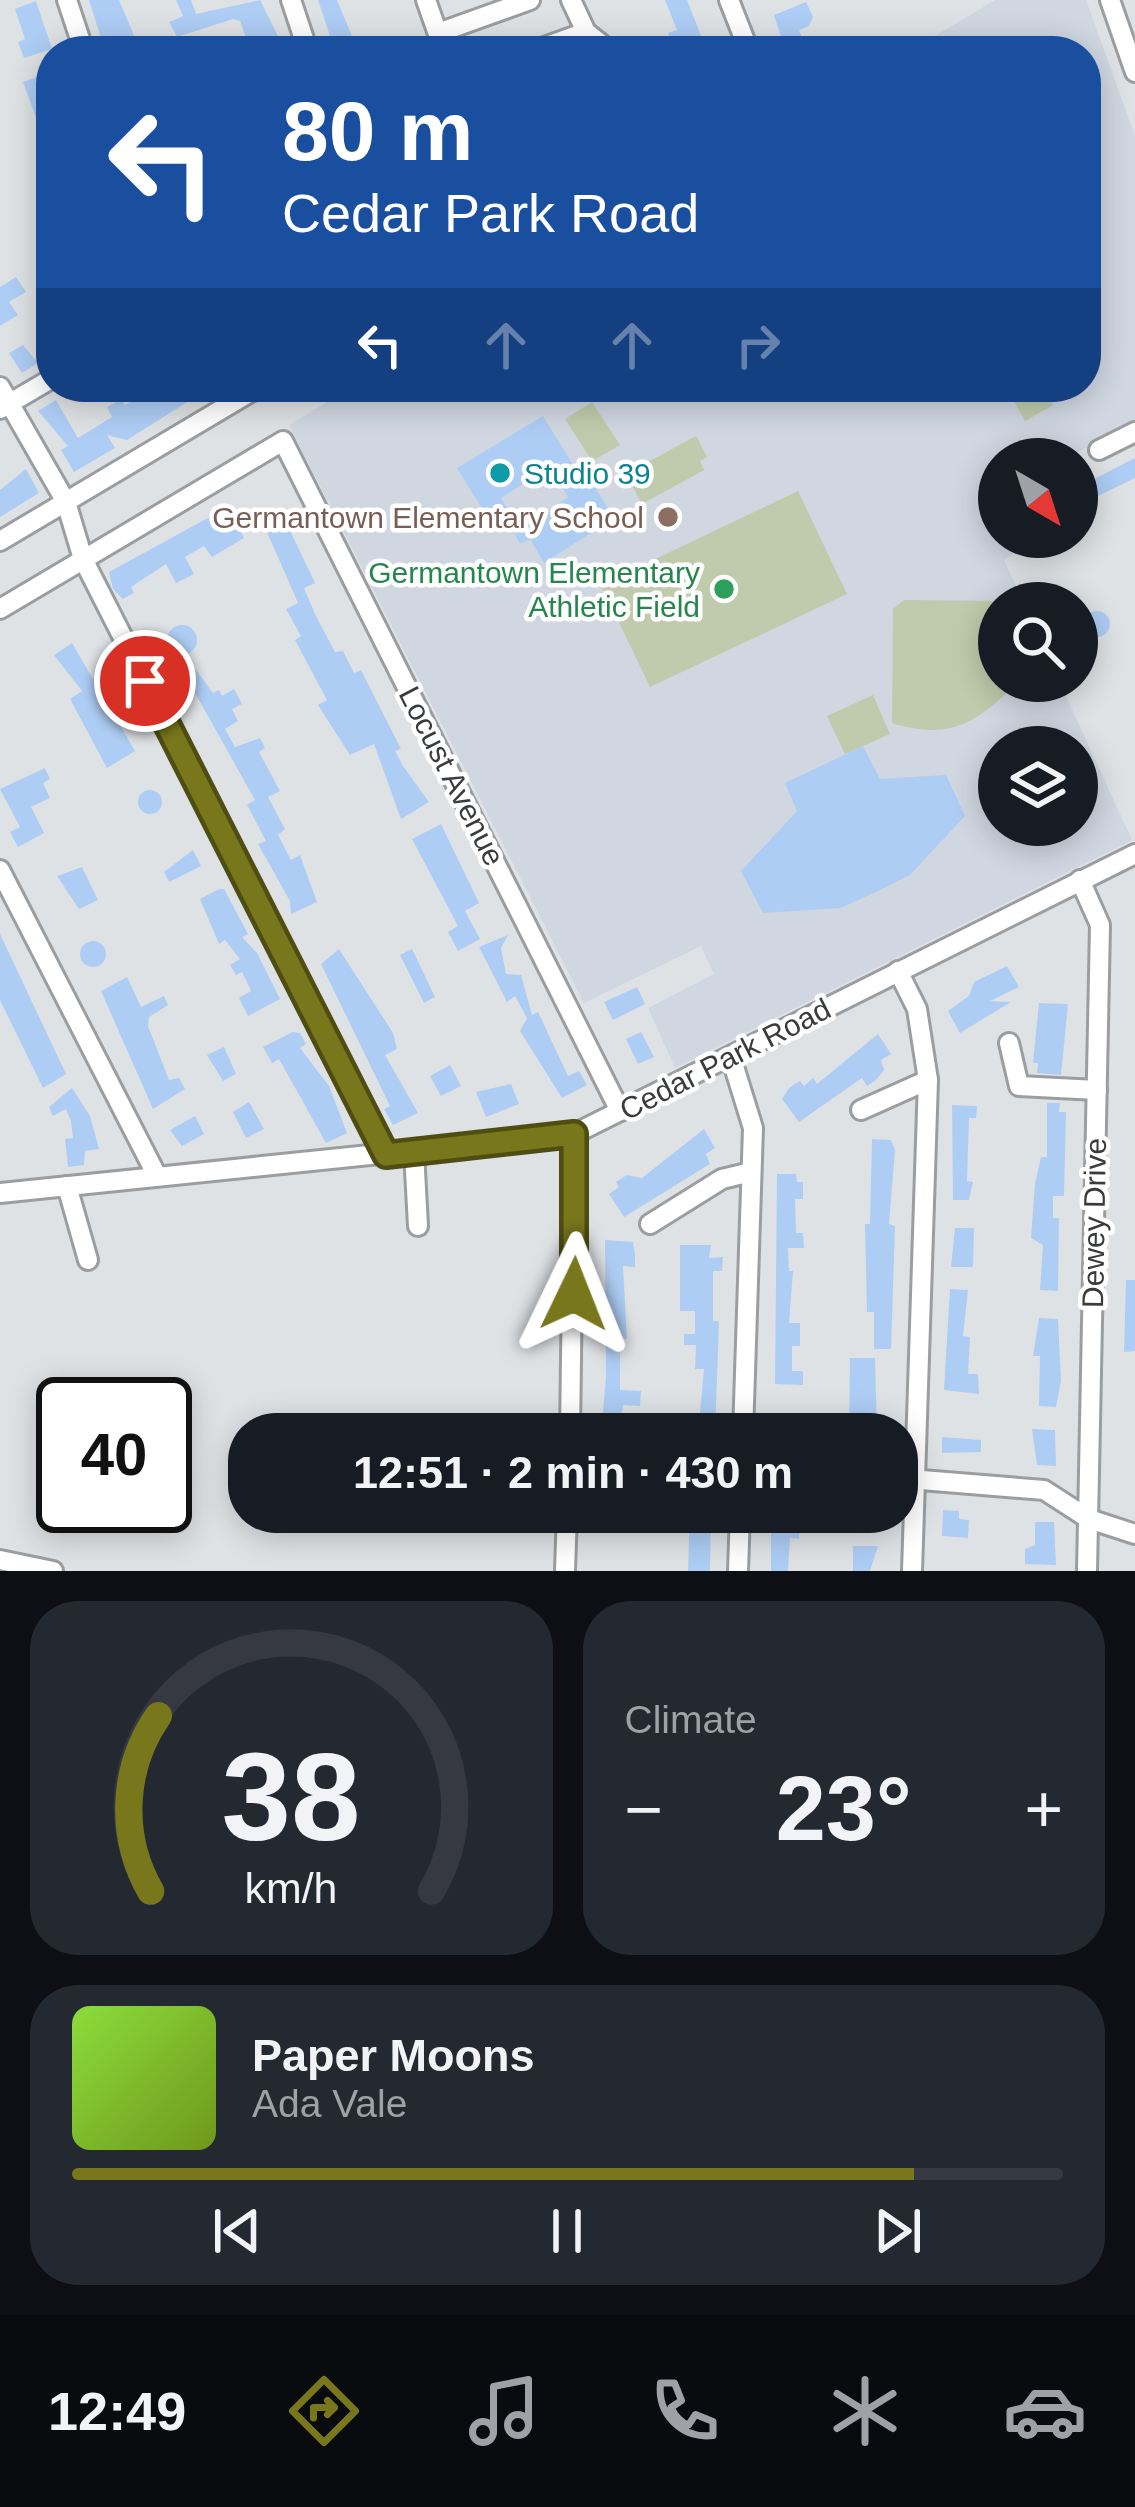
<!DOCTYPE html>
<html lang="en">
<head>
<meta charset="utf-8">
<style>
  :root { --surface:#171b24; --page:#242831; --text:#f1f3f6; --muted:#9ea1a6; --line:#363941; --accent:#79771c }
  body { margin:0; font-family:Helvetica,sans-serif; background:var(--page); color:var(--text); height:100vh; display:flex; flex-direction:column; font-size:45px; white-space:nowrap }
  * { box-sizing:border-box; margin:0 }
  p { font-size:39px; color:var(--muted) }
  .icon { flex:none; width:66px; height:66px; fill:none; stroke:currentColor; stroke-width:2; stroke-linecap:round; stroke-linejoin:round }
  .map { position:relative; height:1571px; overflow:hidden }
  .details { display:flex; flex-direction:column; gap:30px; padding:30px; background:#0d0f14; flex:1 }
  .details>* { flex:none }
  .top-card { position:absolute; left:36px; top:36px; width:1065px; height:366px; border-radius:48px; box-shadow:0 6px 30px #0003; background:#1a4fa0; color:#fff; overflow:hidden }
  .needle { width:78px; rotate:141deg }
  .tools { position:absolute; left:978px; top:438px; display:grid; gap:24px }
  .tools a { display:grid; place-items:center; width:120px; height:120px; border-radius:50%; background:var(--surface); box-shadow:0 6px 30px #0003; font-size:60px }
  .speed { position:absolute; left:36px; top:1377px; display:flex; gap:24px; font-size:60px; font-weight:700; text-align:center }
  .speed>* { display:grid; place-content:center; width:156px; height:156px; border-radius:50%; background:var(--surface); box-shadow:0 6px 30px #0003; line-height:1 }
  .speed .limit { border:6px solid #111; border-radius:18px; background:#fff; color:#111 }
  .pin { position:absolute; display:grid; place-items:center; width:102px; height:102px; color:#fff; margin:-51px; border:6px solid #fff; border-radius:50%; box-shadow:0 3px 12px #0007 }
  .me { position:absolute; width:132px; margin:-66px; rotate:2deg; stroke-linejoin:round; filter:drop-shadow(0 0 9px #0008) }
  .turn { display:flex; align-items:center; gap:42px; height:252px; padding:0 48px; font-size:54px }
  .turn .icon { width:156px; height:156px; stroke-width:2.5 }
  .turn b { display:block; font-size:84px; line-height:102px }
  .lanes { display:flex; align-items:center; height:114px; padding:0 48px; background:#0003; justify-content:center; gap:60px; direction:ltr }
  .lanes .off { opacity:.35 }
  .big { font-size:90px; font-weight:800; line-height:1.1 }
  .details .tile { flex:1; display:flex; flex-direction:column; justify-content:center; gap:18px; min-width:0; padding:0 42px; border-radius:48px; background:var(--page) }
  .details .dial { align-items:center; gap:0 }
  .dial svg { height:312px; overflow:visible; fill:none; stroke:var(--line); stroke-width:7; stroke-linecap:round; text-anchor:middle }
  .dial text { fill:var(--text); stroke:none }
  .song { display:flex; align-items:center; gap:36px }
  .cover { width:144px; height:144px; border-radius:18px; background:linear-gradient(135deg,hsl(90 70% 55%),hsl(80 70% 35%)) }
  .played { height:12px; border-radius:6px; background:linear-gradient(90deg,var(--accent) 85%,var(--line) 85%) }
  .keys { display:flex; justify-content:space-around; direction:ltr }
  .heat { display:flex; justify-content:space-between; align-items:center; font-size:66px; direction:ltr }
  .details .tiles { flex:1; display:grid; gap:30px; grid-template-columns:1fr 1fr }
  .tile:last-child { grid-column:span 2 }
  .trip { position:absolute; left:228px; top:1413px; width:690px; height:120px; border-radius:48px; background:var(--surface); box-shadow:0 6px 30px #0003; font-weight:800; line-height:120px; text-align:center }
  .menu { display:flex; height:192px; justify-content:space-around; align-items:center; background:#090b0e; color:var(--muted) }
  .menu .icon { width:84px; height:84px }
  .menu .current { color:var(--accent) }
  .menu b { font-size:54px; color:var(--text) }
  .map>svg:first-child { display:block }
  .built { fill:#d0d7e1; fill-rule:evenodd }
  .park { fill:#bfcbac }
  .building { fill:#aecdf4 }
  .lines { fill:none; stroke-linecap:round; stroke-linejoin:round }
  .minor-casing { stroke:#9b9ea1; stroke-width:24 }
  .minor { stroke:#fff; stroke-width:18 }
  .route-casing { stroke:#4f4d12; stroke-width:30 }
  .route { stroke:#79771c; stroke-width:21 }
  .culture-dot { fill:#0f9aa8; stroke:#fff; stroke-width:4.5 }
  .education-dot { fill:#8d6e63; stroke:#fff; stroke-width:4.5 }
  .leisure-dot { fill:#2e9e5b; stroke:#fff; stroke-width:4.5 }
  .labels { text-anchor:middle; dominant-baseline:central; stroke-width:9; stroke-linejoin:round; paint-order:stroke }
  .culture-label { font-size:30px; fill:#0d838f; stroke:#fff; text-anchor:start }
  .education-label { font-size:30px; fill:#785e54; stroke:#fff; text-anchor:end }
  .leisure-label { font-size:30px; fill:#27864d; stroke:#fff; text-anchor:end }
  .street-label { font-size:30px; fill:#3a3b3d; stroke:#fff }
</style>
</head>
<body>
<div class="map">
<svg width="1135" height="1571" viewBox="0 0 1135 1571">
  <rect width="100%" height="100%" fill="#dfe2e5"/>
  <path class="built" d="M995,0H1086L1135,136V423L1064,459H999L998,493L999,537H1016L1021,549L1004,560L1024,603H999V681H1059L1132,840L675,1068L648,1008L714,974L701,946L584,1003L289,425L352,387H1086V51H910ZM999,747H1077V825H999Z"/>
  <g class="park">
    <polygon points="1006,387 1043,387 1053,405 1025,421"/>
    <polygon points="592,402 620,445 592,461 565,419"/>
    <polygon points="696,436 707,457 700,461 704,470 642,504 626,474"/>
    <polygon points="798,491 847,594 650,687 601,585"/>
    <path d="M904,600L1014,601L999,603V681H1016L1015,685C976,723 949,741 892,723L893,609Z"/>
    <polygon points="873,695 890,734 845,754 827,716"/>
  </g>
  <g class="building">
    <polygon points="89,0 119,0 139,47 105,51"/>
    <polygon points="176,0 191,0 196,14 260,0 279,38 250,49 240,21 233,19 177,37 169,22 183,16"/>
    <polygon points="318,0 337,0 358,51 335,51"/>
    <polygon points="665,0 687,0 707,51 680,51 672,44 668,33 677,30"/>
    <polygon points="36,1 52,49 24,58 18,42 25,39 15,9"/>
    <polygon points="806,2 813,17 809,26 799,30 802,38 784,46 774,15"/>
    <polygon points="51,72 51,118 38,123 23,82"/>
    <polygon points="16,277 26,292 9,302 18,315 0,326 0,287"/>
    <polygon points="23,345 38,363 22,373 9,353"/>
    <polygon points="154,387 211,387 127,440 107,435 115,448 74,472 61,450 68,446 38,411 56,400 78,438 112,417 107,407 122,399 125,405"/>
    <polygon points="543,416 586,486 592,483 618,524 605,532 602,526 544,563 530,539 520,544 515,534 568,497 550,467 501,498 514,520 496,531 457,468"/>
    <polygon points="1135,458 1135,478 1098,496 1090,481"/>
    <polygon points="26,469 39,493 0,517 0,490"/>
    <polygon points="228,507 244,538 212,557 204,546 185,557 194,574 176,583 166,564 131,587 134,593 123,599 113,589 109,572"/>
    <polygon points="286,522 315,583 304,588 316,616 335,652 343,651 354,673 361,670 401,749 395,751 403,766 429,802 401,819 374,744 350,755 318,705 327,700 295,640 301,636 286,609 298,603 267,532"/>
    <circle cx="1097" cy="624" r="13"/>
    <circle cx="182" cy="640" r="15"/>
    <polygon points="72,643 135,751 107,768 70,699 82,691 54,655"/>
    <polygon points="196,670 213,693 219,690 222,696 234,689 242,704 232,709 238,721 225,729 235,747 260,738 265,748 259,752 280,791 268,797 285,829 278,835 291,860 300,855 317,902 291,914 290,901 258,844 266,841 247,805 255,800 185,675"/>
    <polygon points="863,746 880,779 946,775 965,816 910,875 878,891 841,908 763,913 741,871 797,811 785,783"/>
    <polygon points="45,768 50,779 43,783 50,798 31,807 44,833 18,847 10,832 20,827 0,789"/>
    <circle cx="150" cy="802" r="12"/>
    <polygon points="441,824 479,903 465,911 480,939 458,951 448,932 458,926 412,839"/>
    <polygon points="193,850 201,866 169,882 164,872"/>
    <polygon points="82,867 98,900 79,909 57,876"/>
    <polygon points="219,889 224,889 248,934 242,937 257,953 280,999 248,1016 239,998 251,991 242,972 236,975 230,965 240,959 225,940 219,944 200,899"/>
    <polygon points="0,934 66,1074 43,1088 0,1000"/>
    <polygon points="508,935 501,948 506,974 521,975 532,1015 538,1012 568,1076 579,1071 587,1085 562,1098 520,1031 527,1018 515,996 507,1002 479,947"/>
    <circle cx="93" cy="954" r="13"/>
    <polygon points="339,949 393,1033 397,1049 385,1055 418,1113 393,1125 384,1109 390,1106 321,964"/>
    <polygon points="412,949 435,997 424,1003 400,955"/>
    <polygon points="1007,966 1019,987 990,1001 1011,1002 960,1033 948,1011 969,996 974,982"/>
    <polygon points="127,977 141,1007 164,996 168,1005 149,1017 148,1026 169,1080 179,1078 185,1089 153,1109 101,991"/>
    <polygon points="637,987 645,1004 613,1020 604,1002"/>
    <polygon points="1039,1003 1068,1004 1061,1075 1037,1073 1038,1063 1033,1063"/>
    <polygon points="293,1032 300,1033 306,1044 300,1048 329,1086 347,1133 326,1143 279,1059 272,1063 263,1047"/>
    <polygon points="641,1032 654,1057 638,1064 626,1039"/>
    <polygon points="878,1034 891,1054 881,1060 884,1070 876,1080 867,1086 862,1078 799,1122 782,1099 789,1088 800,1081 804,1086 813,1078 817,1084"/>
    <polygon points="224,1047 236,1074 223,1081 207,1055"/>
    <polygon points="450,1065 461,1086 441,1096 430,1076"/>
    <polygon points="511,1084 519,1104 486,1117 476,1092"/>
    <polygon points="72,1088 90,1116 99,1149 85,1151 84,1165 68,1167 65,1139 73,1138 71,1121 66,1109 53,1116 49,1107"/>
    <polygon points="249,1102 264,1129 246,1138 233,1112"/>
    <polygon points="1047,1103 1060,1103 1059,1112 1066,1112 1064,1196 1053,1196 1053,1218 1059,1218 1058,1291 1040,1290 1043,1245 1031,1238 1035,1184 1041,1157 1047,1157"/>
    <polygon points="952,1105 977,1106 976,1118 969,1118 967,1181 973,1182 969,1200 953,1200"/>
    <polygon points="195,1116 204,1134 182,1146 170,1130"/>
    <polygon points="704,1129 715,1148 706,1154 710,1164 624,1217 609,1194 619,1187 616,1182 627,1175 642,1178"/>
    <polygon points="872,1139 891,1140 895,1150 889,1224 895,1226 891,1349 874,1349 874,1312 867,1312 865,1224 870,1224"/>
    <polygon points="777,1174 796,1174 797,1182 803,1182 803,1199 795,1199 796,1233 803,1233 804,1248 788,1248 789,1271 793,1271 789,1323 800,1323 800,1346 792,1346 792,1371 803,1371 803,1385 775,1384"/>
    <polygon points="955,1228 974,1228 973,1267 951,1267"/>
    <polygon points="605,1240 633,1242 635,1254 635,1267 623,1266 627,1339 620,1338 620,1390 641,1391 640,1406 623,1405 618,1434 601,1434 606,1377"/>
    <polygon points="680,1245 711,1245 709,1258 723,1257 722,1271 713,1271 713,1321 719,1321 715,1434 698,1434 704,1369 695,1369 696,1345 684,1345 684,1334 695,1334 695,1311 680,1311"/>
    <polygon points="1126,1280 1135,1280 1135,1351 1124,1352"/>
    <polygon points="950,1289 968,1290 963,1336 970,1337 968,1374 978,1374 979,1394 944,1390"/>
    <polygon points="1039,1318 1058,1319 1061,1381 1056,1407 1039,1406 1040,1356 1033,1356"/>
    <polygon points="850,1358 875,1358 877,1434 849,1434"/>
    <polygon points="1032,1429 1055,1430 1056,1466 1037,1465"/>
    <polygon points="942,1437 981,1440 981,1452 942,1453"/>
    <polygon points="943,1510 959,1511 959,1519 969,1520 968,1538 942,1536"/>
    <polygon points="690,1512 711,1512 710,1571 688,1571"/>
    <polygon points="771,1512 792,1512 791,1524 800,1524 799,1539 790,1538 788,1571 771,1571"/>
    <polygon points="1035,1522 1054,1522 1056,1565 1025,1564 1025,1549 1035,1545"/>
    <polygon points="853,1546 878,1546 870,1571 853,1571"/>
  </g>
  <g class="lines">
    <g class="minor-casing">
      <g id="minor">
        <polyline points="67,0 84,51"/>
        <polyline points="291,0 308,51"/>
        <polyline points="426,0 444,51"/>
        <polyline points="571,0 586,32 610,51"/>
        <polyline points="729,0 749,51"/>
        <polyline points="1110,0 1135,72"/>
        <polyline points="438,33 530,0"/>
        <polyline points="533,51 586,32"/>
        <polyline points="0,387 66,502 83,559 386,1155"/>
        <polyline points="0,409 51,379"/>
        <polyline points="1099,450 1135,432"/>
        <polyline points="0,541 259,387"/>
        <polyline points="0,609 283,441 620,1111"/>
        <polyline points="0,870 157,1176"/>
        <polyline points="1080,880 1100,925 1087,1571"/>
        <polyline points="898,971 917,1009 928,1080 912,1571"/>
        <polyline points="1009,1043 1019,1086 1097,1090"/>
        <polyline points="731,1057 753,1128 743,1434"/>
        <polyline points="861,1110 928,1080"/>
        <polyline points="414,1152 418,1226"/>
        <polyline points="67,1186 88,1260"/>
        <polyline points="0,1193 574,1134 1135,854"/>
        <polyline points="650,1224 722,1179 751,1172"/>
        <polyline points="570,1434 574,1134"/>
        <polyline points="897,1478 1044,1490 1089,1519 1135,1534"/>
        <polyline points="0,1560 53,1571"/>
        <polyline points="565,1571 567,1512"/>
        <polyline points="738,1571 740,1512"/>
      </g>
    </g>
    <use href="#minor" class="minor"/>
  </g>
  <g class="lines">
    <g class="route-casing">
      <polyline id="route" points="145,681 386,1155 574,1134 574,1294"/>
    </g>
    <use href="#route" class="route"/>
  </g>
  <circle class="culture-dot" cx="500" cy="473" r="12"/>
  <circle class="education-dot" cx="668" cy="517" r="12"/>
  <circle class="leisure-dot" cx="724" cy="589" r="12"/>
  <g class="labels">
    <g class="culture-label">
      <text x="524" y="473">Studio 39</text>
    </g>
    <g class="education-label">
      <text x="644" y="517">Germantown Elementary School</text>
    </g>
    <g class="leisure-label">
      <text x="700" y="572">Germantown Elementary<tspan x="700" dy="34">Athletic Field</tspan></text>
    </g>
    <g class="street-label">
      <text transform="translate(452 776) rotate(63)">Locust Avenue</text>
      <text transform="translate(725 1059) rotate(-27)">Cedar Park Road</text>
      <text transform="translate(1094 1223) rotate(-89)">Dewey Drive</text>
    </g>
  </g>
</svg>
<div class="tools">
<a><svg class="needle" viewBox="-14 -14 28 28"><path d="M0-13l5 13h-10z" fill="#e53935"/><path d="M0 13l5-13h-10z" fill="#9ea1a6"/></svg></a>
<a><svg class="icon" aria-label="search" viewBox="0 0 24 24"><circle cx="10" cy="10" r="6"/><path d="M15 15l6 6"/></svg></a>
<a><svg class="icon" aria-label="layers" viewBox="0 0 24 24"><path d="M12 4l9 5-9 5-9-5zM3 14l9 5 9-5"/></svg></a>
</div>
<div class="speed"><div class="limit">40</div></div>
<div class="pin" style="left:145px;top:681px;background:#d93025"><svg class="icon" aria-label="arrive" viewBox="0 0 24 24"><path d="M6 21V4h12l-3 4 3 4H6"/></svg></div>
<svg class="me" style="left:574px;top:1294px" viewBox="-20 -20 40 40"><path d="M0-17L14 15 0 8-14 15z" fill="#79771c" stroke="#fff" stroke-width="4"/></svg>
<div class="trip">12:51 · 2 min · 430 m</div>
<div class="top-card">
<div class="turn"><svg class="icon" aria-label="left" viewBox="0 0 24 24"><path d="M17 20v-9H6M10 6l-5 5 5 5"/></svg><div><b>80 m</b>Cedar Park Road</div></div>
<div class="lanes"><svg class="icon" aria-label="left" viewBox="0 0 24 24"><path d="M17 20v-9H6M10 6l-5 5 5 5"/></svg><svg class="icon off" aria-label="ahead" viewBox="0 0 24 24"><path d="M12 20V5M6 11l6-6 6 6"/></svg><svg class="icon off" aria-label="ahead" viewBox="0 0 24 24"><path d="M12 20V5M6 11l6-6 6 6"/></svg><svg class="icon off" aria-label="right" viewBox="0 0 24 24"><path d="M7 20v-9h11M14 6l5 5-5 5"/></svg></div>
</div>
</div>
<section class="details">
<div class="tiles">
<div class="tile dial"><svg viewBox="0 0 100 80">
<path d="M14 69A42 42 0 1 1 86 69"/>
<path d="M14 69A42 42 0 0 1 16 24" stroke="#79771c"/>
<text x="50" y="56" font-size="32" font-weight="700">38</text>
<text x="50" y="72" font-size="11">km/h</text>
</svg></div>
<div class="tile"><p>Climate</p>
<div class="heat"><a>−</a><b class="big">23°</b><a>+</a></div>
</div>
<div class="tile">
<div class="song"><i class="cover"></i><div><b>Paper Moons</b><p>Ada Vale</p></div></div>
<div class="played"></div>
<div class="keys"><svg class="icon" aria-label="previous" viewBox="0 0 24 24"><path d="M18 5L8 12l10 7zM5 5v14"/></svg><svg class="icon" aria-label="pause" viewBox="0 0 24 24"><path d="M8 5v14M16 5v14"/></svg><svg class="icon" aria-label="next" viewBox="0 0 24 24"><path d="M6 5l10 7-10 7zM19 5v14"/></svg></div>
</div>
</div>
</section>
<nav class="menu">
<b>12:49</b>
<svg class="icon current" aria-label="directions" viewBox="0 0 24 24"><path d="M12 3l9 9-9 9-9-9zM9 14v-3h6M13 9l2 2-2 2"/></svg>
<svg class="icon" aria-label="music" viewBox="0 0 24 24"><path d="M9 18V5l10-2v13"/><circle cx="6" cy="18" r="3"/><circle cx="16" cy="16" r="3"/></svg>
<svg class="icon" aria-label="phone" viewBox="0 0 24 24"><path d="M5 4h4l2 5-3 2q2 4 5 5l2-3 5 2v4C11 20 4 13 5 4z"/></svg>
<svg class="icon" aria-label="climate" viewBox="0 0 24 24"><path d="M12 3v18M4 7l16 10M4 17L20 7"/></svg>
<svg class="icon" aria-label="car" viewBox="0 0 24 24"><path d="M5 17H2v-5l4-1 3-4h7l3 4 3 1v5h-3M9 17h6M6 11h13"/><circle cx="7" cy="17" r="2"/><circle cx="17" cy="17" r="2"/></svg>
</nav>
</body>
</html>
